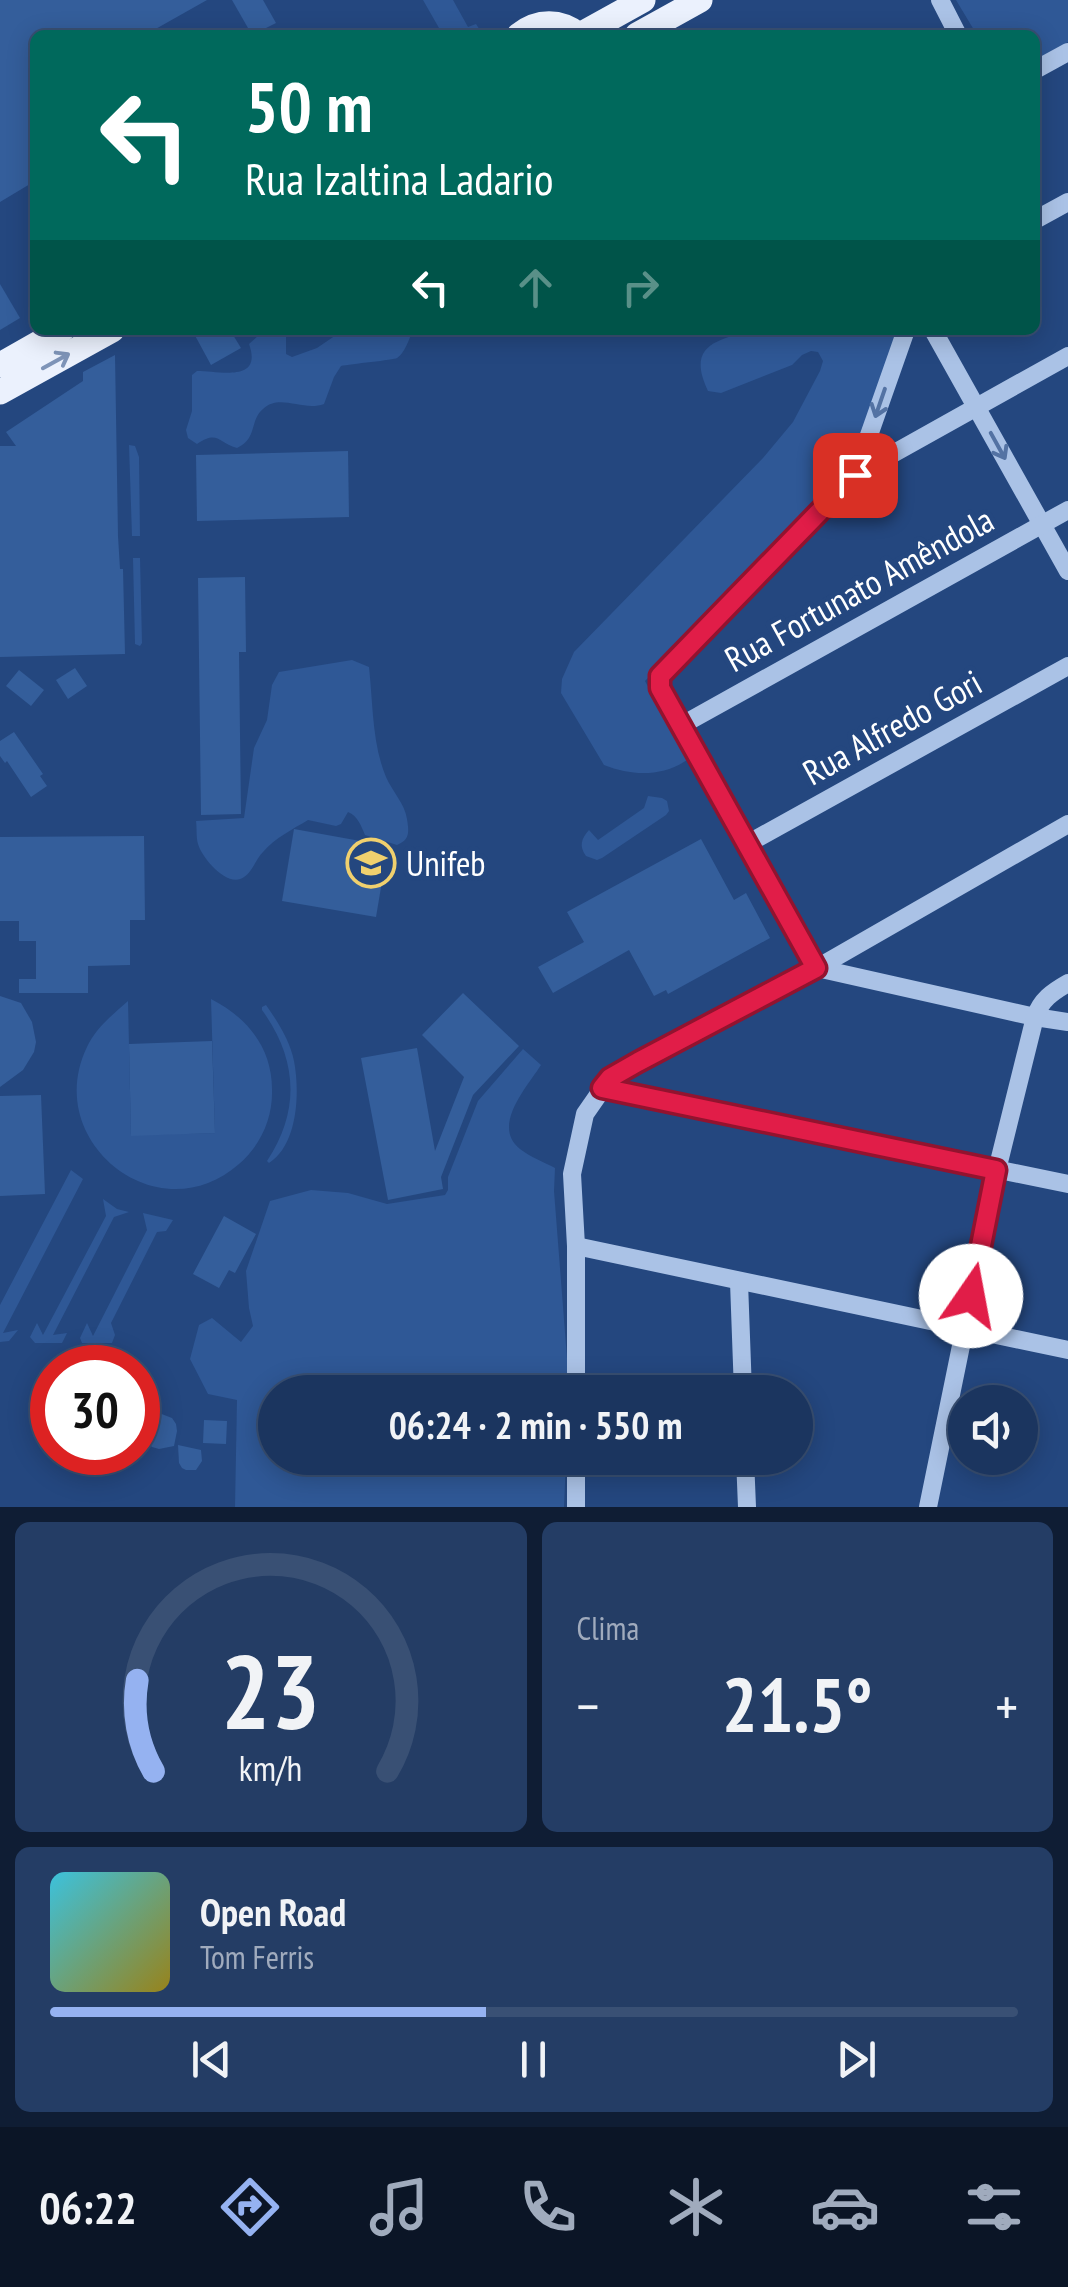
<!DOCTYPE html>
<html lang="pt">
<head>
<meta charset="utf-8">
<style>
  :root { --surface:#1b355f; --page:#243d65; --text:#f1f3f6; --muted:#a0abbd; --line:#395074; --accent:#95b2f1 }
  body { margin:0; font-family:"PT Sans Narrow",sans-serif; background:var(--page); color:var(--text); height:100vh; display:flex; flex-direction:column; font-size:38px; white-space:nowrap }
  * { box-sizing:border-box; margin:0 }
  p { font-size:32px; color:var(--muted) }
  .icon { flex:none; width:55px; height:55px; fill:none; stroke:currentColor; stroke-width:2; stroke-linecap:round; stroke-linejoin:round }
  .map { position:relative; height:1507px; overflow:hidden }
  .side { display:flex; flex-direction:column; gap:15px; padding:15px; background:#0f1d34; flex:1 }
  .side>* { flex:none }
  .guide { position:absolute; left:30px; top:30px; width:1010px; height:305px; border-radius:15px; box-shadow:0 5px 25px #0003,0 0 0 2px var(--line); background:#00695c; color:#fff; overflow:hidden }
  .tools { position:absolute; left:948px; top:1385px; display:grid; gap:20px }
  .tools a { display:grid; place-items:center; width:90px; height:90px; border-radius:50%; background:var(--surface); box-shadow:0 5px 25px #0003,0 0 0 2px var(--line); font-size:50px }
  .speed { position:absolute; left:30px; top:1345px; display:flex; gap:20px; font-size:50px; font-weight:700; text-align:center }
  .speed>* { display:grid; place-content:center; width:130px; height:130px; border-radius:50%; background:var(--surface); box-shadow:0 5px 25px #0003,0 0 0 2px var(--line); line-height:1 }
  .speed .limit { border:15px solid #d22; background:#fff; color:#111 }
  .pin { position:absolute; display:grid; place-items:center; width:85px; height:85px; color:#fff; margin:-42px; border-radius:20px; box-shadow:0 5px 15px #0006 }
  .me { position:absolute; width:110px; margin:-55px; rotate:12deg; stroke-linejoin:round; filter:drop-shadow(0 0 8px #0008) }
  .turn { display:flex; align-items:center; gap:35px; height:210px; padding:0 50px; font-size:45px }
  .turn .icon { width:130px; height:130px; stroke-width:2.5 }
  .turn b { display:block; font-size:70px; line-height:85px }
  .lanes { display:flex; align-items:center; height:95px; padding:0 50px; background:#0003; justify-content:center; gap:50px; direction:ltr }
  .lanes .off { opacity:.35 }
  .big { font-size:75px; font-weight:600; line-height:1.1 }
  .side .widget { flex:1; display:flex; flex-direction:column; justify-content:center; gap:15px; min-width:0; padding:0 35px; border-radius:15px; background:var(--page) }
  .side .dial { align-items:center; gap:0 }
  .dial svg { height:260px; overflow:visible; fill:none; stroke:var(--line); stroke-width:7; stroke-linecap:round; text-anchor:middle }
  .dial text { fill:var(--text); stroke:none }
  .song { display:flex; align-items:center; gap:30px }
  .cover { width:120px; height:120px; border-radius:15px; background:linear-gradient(135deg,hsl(190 70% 55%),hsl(50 70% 35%)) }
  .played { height:10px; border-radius:5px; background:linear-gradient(90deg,var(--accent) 45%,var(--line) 45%) }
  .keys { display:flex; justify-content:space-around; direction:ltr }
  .heat { display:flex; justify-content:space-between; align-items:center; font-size:55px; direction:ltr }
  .side .tiles { flex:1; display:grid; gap:15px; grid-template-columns:1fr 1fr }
  .widget:last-child { grid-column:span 2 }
  .trip { position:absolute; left:258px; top:1375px; width:555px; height:100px; border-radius:50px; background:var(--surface); box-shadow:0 5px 25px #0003,0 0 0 2px var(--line); font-weight:600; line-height:100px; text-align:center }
  .tabs { display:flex; height:160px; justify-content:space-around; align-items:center; background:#0b1526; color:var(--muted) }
  .tabs .icon { width:70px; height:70px }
  .tabs .on { color:var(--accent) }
  .tabs b { font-size:45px; color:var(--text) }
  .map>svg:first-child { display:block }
  .green { fill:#2f5896 }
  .building { fill:#345e9b }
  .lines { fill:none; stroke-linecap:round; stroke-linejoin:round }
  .minor { stroke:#aac2e6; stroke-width:18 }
  .major { stroke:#ebf1fd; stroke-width:25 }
  .oneway { stroke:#7e94b8 }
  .oneway2 { stroke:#5372a3 }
  .route-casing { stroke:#92132f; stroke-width:25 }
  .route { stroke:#e11d48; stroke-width:18 }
  .labels { text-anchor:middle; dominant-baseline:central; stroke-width:10; stroke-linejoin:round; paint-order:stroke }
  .street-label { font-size:35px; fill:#fff; stroke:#24477f }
  .poi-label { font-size:35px; fill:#fff; stroke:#24477f; text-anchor:start }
</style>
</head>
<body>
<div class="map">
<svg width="1068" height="1507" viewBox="0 0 1068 1507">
  <rect width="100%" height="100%" fill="#24477f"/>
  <g class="green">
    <polygon points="423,0 453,0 468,27 476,24 483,35 443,35"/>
    <polygon points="956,0 1068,0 1068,42 1035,60 1035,35 977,35"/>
    <path d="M260,330H286V354L292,357L317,348L339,333L356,336L363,330H413C409,339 405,353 397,358C394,360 350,364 341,366L334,377L324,404C303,412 280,393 263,409C249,421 258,438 237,448C217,442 218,430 197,444L188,438L186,430L192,411V375L197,371C219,371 263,383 249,344L260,334Z"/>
    <path d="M753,330H899L848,472L645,681L687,760C662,777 632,776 604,765L561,693L562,679L574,652L763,458L793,422L820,371L823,361L818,352L811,351L802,355L792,365L721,393L708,391C686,345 717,340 753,330Z"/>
    <polygon points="129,445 135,446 139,457 140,536 132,536"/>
    <polygon points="133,558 140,558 142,643 140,646 135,644"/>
    <path d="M352,660L369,667C373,703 372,744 386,777C392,791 405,804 407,819C409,832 410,840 397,845L365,835C361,826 358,816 348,812L341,824L336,826L308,820C293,829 275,838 263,852C256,859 252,872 244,877C228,889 202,858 198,844C196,837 197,828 196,821L244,818L254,748L267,720L272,685L279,672Z"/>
    <path d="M648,796L662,798L667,801L669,811L666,815L602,858L597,860L586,856C579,846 581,839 589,830L598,840L644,808Z"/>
    <path d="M211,999C247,1017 272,1048 272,1089C273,1118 261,1145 239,1164C159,1235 41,1142 87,1047C96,1028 112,1015 128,1001L131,1135L215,1133Z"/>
    <path d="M266,1005C278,1022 290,1041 294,1061C300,1092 298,1145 269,1163L267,1161C301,1110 297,1058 262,1010V1007Z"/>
    <path d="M523,1049L541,1065C527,1087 491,1126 520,1149C530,1157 544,1162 555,1168L554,1191L568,1371V1392H275V1458H566L564,1507H235L237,1400L208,1394L190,1359L199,1325L212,1318L241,1342L253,1326L249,1308L246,1271L270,1201L311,1190L348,1193L387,1204L445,1195L448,1190V1177L478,1101Z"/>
    <polygon points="71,1170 83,1179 3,1333 18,1330 9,1341 0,1342 0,1305"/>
    <polygon points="103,1199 117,1209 129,1212 114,1217 53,1335 67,1333 62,1343 35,1343 30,1337 37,1323 43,1335 106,1216"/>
    <polygon points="143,1213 173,1220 166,1231 157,1232 111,1323 115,1335 112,1343 82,1343 80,1338 87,1323 93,1336 147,1230"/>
  </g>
  <g class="building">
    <polygon points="0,0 207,0 145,35 35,35 35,181 0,202"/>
    <polygon points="232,0 263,0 276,23 252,35"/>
    <polygon points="0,284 20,318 0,330"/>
    <polygon points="192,330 230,330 241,348 211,365"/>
    <polygon points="115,355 118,536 120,569 123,569 125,654 0,657 0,446 16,446 6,432 83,381 83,372"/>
    <polygon points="348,451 349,517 197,521 196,455"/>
    <polygon points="245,577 246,652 239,652 241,814 201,815 198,578"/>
    <polygon points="75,668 87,686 68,699 56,680"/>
    <polygon points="19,670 44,690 31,706 6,686"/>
    <polygon points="14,732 43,774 40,776 47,786 31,797 7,761 5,763 0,756 0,741"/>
    <polygon points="294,829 388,846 376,917 282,901"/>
    <polygon points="144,836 145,920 130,920 130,965 88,966 88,993 19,993 19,979 36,979 36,941 19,941 19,921 0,921 0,837"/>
    <polygon points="701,839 734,900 746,893 770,938 668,994 666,990 654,996 629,950 553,993 538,967 584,942 567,912"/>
    <polygon points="463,993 519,1046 473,1095 441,1177 443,1189 388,1200 361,1058 417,1048 435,1151 464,1077 422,1035"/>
    <polygon points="0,996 21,1003 32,1022 36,1042 34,1052 23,1070 0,1087"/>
    <polygon points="212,1041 215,1133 131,1136 129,1044"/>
    <polygon points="41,1095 45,1194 0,1196 0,1096"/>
    <polygon points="224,1216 256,1234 235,1273 229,1270 219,1288 193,1274"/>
    <polygon points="159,1413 172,1418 176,1424 177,1431 174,1446 159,1449 152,1447 143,1438 143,1424 147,1418"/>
    <polygon points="204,1420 227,1421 226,1444 203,1443"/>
    <polygon points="178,1445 201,1450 202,1461 196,1470 186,1470 182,1468 179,1463"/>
  </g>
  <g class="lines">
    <g class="minor">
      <polyline points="940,0 958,35"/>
      <polyline points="1035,70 1068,52"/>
      <polyline points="1035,220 1068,202"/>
      <polyline points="933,330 1068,571"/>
      <polyline points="855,475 1068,356"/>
      <polyline points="682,725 1068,510"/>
      <polyline points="747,844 1068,666"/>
      <polyline points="817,968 660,689 660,676 855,475 906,330"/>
      <polyline points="817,968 1035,1017 1068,1022"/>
      <polyline points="602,1088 1068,1184"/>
      <polyline points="576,1246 1068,1350"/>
      <polyline points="739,1282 743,1392"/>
      <polyline points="576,1392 576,1246 572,1174 585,1114 610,1078 637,1061 817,968 1068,824"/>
      <polyline points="745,1458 747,1507"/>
      <polyline points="576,1507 576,1458"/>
      <path d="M928,1507L997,1170L1035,1017C1041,1000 1052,992 1068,983"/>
    </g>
    <g class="major">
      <path d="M519,35C538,20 560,20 579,35"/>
      <polyline points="580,35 643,0"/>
      <polyline points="637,35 700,0"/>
      <polyline points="0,365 62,330"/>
      <polyline points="0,392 112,330"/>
    </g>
  </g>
  <defs><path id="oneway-shaft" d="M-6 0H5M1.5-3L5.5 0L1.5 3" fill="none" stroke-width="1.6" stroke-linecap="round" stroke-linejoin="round" transform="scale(2.5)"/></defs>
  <use class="oneway" href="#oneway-shaft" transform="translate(56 361) rotate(-29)"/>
  <g class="oneway2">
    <use href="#oneway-shaft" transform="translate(880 403) rotate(109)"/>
    <use href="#oneway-shaft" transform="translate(998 446) rotate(61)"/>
  </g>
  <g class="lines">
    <g class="route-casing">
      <polyline id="route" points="855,475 660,676 660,688 816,968 638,1062 610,1078 602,1088 996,1170 971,1296"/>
    </g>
    <use href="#route" class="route"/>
  </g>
  <defs>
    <g id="university-ring" transform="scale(2.5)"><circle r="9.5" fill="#24477f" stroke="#f0d06e" stroke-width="1.5"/><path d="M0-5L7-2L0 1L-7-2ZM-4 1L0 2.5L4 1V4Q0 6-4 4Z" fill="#f0d06e"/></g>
  </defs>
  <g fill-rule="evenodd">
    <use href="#university-ring" x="371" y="863"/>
  </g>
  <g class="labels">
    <g class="street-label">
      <text transform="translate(859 589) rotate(-29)">Rua Fortunato Amêndola</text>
      <text transform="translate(892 727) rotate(-29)">Rua Alfredo Gori</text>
    </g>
    <g class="poi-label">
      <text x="406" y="863">Unifeb</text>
    </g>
  </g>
</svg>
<div class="tools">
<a><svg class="icon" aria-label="sound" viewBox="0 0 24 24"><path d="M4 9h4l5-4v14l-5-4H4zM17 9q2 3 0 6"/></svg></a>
</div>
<div class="speed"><div class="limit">30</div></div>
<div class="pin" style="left:855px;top:475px;background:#d93025"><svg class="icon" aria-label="arrive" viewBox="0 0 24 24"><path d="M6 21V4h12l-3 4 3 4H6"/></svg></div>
<svg class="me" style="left:971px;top:1296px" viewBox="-20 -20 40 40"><circle r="19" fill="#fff"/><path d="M0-13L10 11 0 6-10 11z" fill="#e11d48"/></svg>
<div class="trip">06:24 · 2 min · 550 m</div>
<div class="guide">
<div class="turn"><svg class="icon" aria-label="left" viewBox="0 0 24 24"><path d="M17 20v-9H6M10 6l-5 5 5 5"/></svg><div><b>50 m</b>Rua Izaltina Ladario</div></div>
<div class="lanes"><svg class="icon" aria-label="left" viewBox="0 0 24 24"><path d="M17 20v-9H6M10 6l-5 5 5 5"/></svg><svg class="icon off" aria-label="ahead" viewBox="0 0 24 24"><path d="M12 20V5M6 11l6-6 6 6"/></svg><svg class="icon off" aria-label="right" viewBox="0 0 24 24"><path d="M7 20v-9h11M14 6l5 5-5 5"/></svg></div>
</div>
</div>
<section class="side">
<div class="tiles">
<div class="widget dial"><svg viewBox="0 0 100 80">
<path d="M14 69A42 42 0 1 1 86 69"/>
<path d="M14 69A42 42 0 0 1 9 41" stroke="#95b2f1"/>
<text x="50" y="56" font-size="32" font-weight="700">23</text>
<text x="50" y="72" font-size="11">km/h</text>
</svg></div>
<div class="widget"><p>Clima</p>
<div class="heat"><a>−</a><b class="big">21.5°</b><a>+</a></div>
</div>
<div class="widget">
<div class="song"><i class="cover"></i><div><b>Open Road</b><p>Tom Ferris</p></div></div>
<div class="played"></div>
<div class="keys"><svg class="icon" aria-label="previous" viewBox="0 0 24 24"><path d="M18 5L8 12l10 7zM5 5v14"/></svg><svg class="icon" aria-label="pause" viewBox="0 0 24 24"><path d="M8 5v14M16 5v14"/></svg><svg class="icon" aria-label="next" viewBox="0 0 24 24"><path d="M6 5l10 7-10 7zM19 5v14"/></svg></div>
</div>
</div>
</section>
<nav class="tabs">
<b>06:22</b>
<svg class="icon on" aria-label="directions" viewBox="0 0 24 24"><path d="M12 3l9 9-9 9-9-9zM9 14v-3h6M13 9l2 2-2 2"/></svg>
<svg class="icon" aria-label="music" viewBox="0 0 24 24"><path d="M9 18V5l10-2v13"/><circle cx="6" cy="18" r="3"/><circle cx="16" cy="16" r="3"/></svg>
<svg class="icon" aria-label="phone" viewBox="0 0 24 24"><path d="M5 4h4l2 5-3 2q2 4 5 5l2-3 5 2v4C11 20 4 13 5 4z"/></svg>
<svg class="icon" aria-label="climate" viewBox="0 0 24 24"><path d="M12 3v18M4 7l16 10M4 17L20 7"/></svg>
<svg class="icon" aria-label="car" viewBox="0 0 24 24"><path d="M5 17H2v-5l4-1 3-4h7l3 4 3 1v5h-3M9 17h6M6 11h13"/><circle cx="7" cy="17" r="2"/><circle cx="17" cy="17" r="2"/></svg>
<svg class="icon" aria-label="filters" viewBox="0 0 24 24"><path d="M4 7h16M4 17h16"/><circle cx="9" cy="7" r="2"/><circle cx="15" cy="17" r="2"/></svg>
</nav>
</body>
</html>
